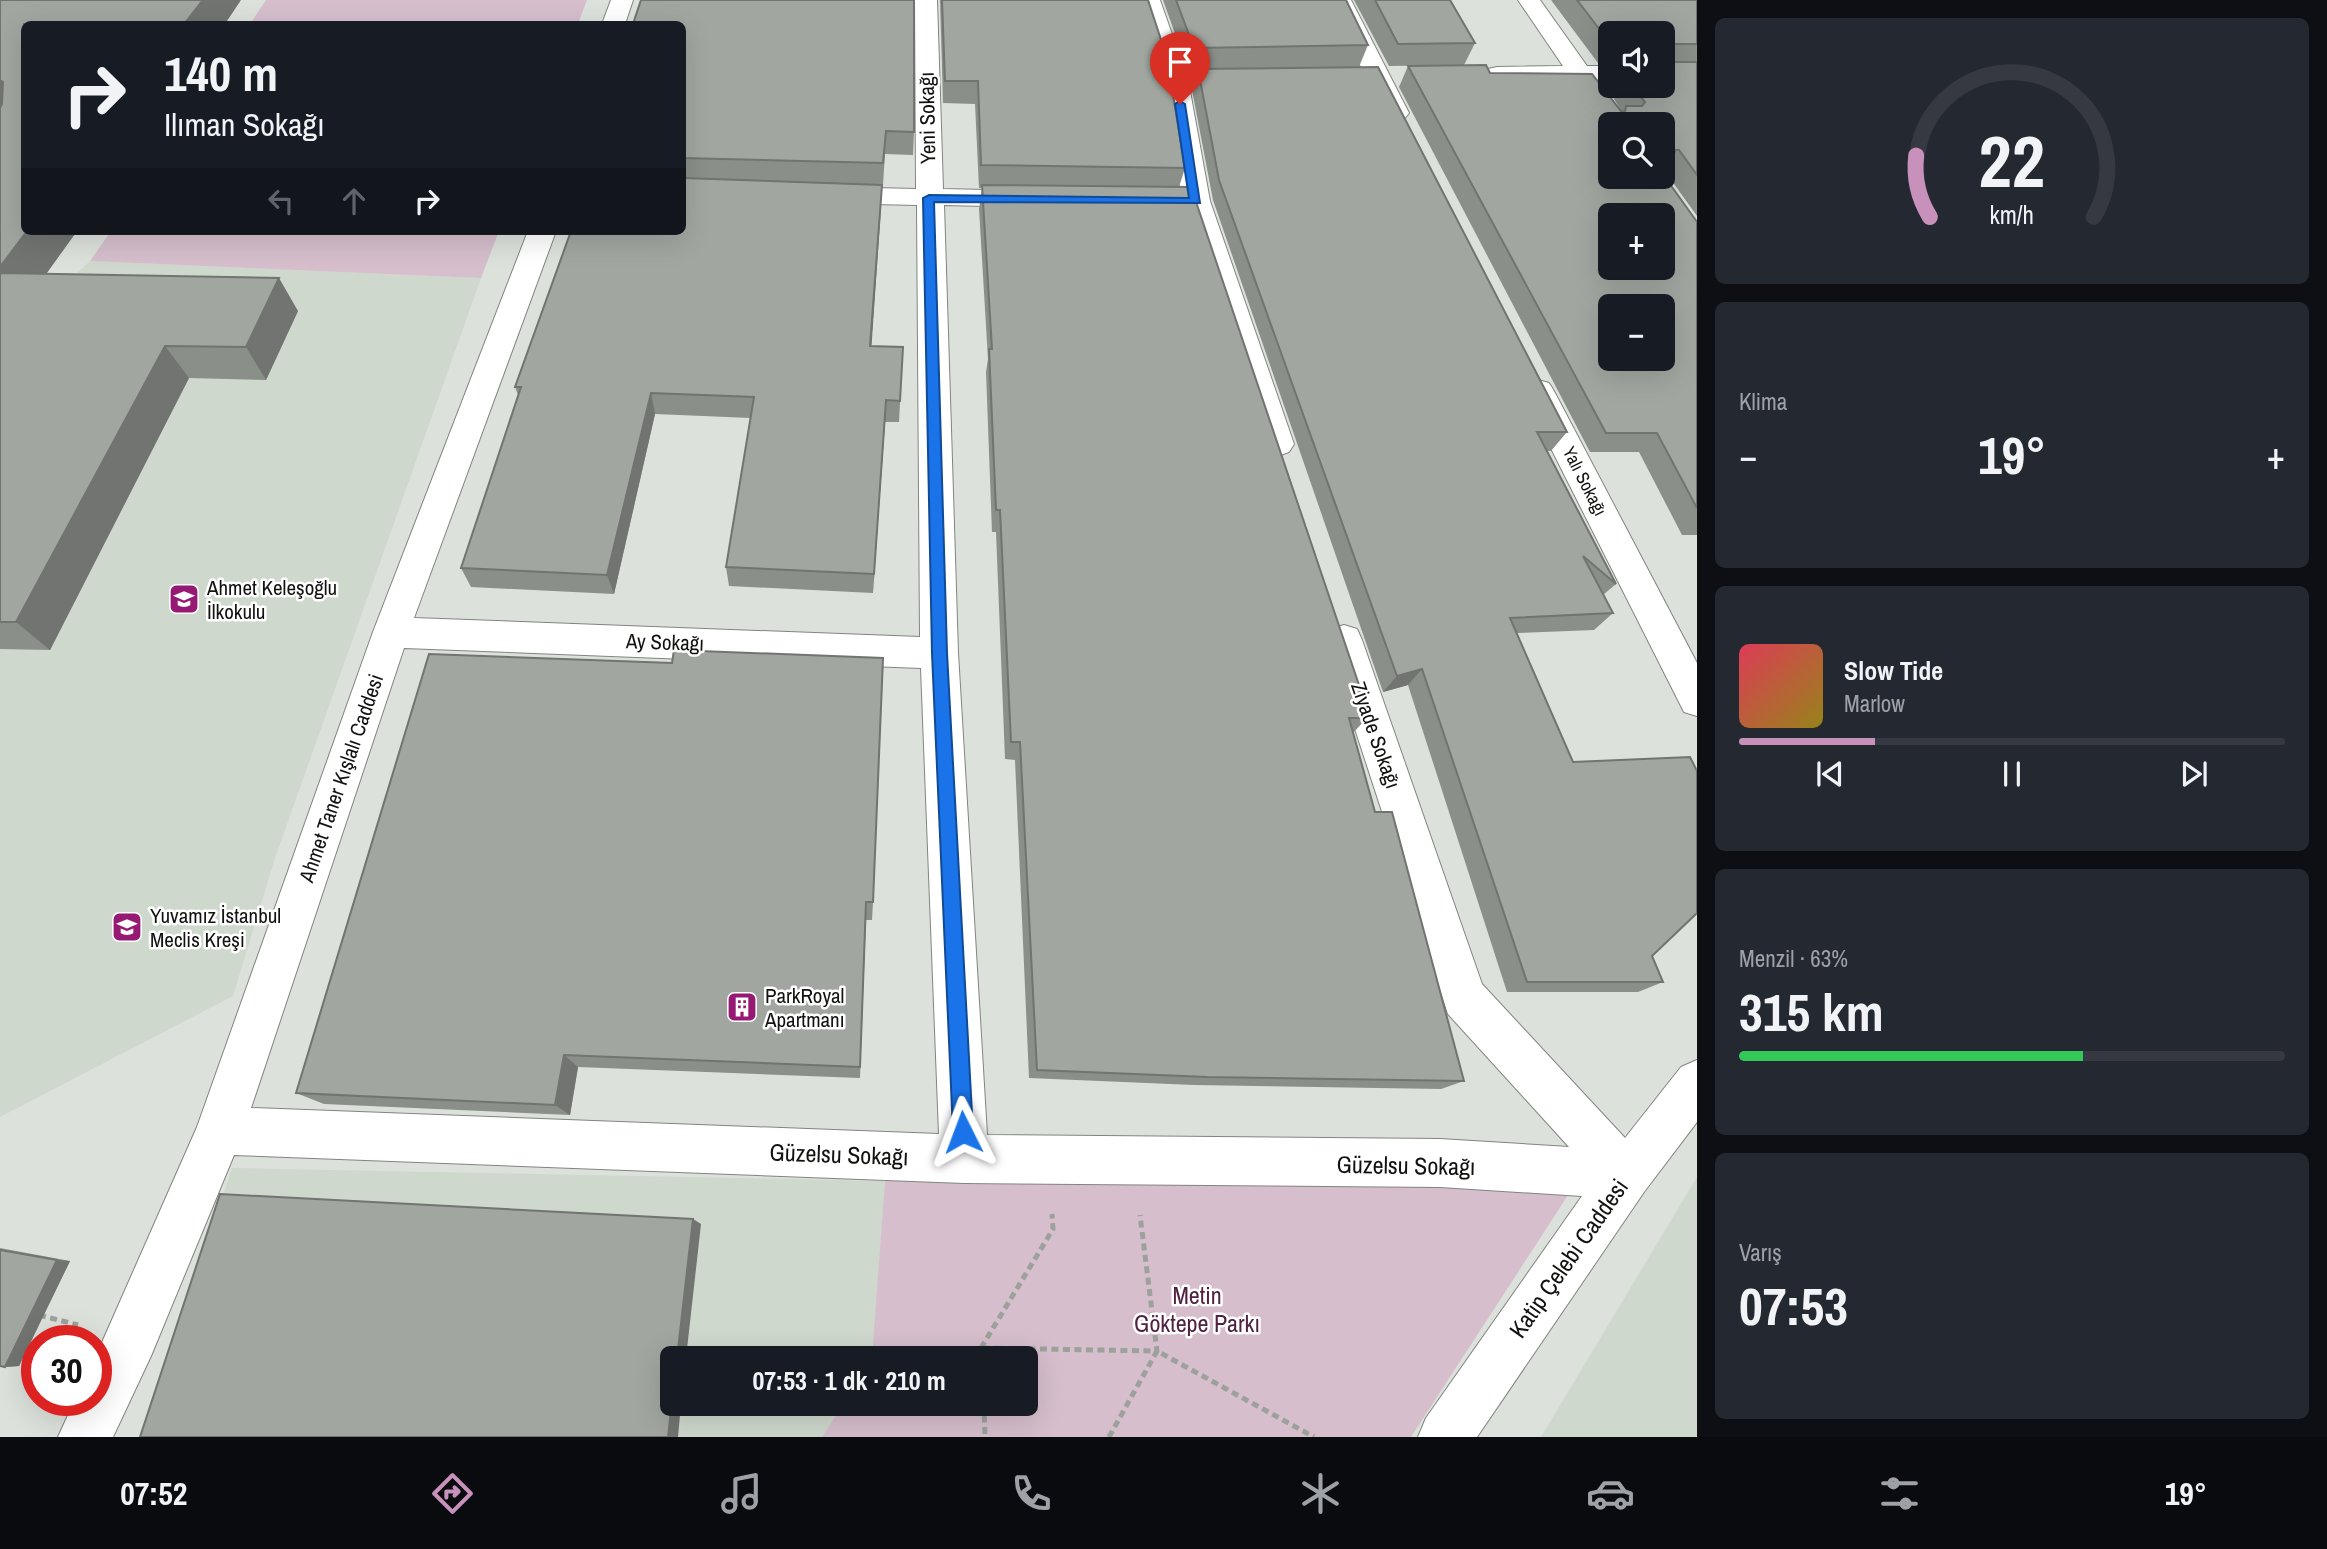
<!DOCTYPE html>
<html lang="tr">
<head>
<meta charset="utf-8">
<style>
  :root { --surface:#171b24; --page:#242831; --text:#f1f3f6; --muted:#9ea1a6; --line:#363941; --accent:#c891bc }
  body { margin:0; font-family:"Archivo Narrow",sans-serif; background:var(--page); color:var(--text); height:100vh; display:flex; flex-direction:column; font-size:26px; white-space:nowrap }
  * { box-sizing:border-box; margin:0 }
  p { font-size:23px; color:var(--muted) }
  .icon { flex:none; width:38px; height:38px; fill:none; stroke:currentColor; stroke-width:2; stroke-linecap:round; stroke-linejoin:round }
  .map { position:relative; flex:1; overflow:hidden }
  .sheet { display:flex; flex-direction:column; gap:18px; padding:18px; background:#0d0f14; width:630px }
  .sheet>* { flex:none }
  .guide { position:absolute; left:21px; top:21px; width:665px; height:214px; border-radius:10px; box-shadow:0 7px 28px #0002; background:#171b24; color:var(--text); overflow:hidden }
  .buttons { position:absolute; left:1598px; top:21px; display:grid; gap:14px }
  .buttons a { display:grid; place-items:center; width:77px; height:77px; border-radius:10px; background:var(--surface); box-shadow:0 7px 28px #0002; font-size:35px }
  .speed { position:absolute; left:21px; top:1325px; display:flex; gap:14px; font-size:35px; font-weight:700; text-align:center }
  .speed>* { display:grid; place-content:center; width:91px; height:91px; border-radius:50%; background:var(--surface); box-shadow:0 7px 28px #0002; line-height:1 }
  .speed .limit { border:10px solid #d22; background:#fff; color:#111 }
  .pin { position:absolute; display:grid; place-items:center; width:60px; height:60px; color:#fff; margin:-72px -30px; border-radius:50% 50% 50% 0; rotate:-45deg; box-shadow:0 0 7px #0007 }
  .pin .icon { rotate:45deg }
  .me { position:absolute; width:77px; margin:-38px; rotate:357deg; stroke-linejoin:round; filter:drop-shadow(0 0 5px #0008) }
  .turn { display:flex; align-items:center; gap:24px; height:147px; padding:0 28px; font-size:32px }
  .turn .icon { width:91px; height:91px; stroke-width:2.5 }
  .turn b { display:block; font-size:49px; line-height:60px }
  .lanes { display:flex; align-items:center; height:66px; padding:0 28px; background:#0003; justify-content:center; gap:35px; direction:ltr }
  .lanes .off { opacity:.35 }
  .big { font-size:52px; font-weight:700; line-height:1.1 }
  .sheet .card { flex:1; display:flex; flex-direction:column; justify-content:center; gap:10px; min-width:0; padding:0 24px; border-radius:10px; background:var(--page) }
  .sheet .dial { align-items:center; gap:0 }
  .dial svg { height:182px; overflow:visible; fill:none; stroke:var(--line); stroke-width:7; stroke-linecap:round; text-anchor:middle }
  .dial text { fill:var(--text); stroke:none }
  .song { display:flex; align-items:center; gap:21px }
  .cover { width:84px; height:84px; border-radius:10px; background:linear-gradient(135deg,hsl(350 70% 55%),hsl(50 70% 35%)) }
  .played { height:7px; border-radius:4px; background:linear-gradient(90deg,var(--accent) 25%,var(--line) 25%) }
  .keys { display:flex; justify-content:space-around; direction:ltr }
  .heat { display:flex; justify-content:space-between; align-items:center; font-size:38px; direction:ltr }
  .charge { height:10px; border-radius:5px; background:linear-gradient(90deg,#34c759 63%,var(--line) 0) }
  .trip { position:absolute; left:660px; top:1346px; width:378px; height:70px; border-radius:10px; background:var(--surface); box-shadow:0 7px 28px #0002; font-weight:700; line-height:70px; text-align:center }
  .menu { display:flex; height:112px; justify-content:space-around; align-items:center; background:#090b0e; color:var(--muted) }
  .menu .icon { width:49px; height:49px }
  .menu .selected { color:var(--accent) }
  .menu b { font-size:32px; color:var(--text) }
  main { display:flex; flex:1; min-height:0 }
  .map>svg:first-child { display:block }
  .built { fill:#ced8cc }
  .green { fill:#d6becc }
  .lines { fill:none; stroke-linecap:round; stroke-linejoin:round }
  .minor-casing { stroke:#818580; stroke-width:2 }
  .path { stroke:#9da19c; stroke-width:5; stroke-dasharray:7 4.5; stroke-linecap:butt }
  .minor { fill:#fff; fill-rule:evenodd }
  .wall { fill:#8a8f8a }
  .shaded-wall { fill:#717470 }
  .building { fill:#a1a6a0; stroke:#717470; stroke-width:2; fill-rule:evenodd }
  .route { fill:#1a73e8; stroke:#114b97; stroke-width:2 }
  .labels { text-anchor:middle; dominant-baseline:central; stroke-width:5; stroke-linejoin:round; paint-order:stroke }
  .far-street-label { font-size:18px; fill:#121311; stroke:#fff }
  .street-label { font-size:21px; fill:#121311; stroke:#fff }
  .poi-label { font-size:21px; fill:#121311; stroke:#fff; text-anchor:start }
  .near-street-label { font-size:24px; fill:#121311; stroke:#fff }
  .near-park-label { font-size:24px; fill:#502141; stroke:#fff }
</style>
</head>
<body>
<main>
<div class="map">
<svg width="1697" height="1437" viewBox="0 0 1697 1437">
  <rect width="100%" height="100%" fill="#dce1db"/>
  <g class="built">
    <polygon points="90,261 481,278 275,858 233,996 0,1117 0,363 32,315"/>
    <polygon points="232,1168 885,1181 873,1356 872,1358 672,1358 672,1404 843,1404 822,1437 146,1437"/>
    <polygon points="1697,1177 1697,1437 1541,1437"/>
  </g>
  <g class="green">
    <polygon points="266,0 587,0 578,24 250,24"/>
    <polygon points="111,231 499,231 481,278 90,261"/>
    <polygon points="885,1181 1407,1182 1572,1189 1411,1437 822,1437 843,1404 1026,1404 1026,1358 872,1358"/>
  </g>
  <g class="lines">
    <g class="minor-casing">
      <g id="minor">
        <polygon points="611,0 633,0 625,24 602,24"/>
        <path d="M915,0H937L943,189L1033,191L1043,193L1046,199L1043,205L1033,207L944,205L958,653L987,1135L1440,1139L1569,1147L1448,1014L1326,640L1331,629L1344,625L1357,629L1362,640L1482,984L1625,1138L1681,1067L1697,1060V1122L1644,1192L1477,1437H1418L1426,1418L1582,1196L1440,1187L964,1183L234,1155L151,1356L113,1437H58L75,1400H96V1356L197,1127L373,632L528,231H556L414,618L920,637L917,205L830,203L820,201L817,195L820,189L830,187L916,189ZM404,648L921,668L939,1134L251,1108Z"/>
        <polygon points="1138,0 1160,0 1188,80 1210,201 1294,444 1289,452 1278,456 1267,452 1262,444 1182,201 1164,80"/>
        <polygon points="1329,0 1351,0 1409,113 1405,118 1396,121 1387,118 1383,113"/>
        <polygon points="1518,0 1540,0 1587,66 1610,66 1610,80 1598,80 1628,124 1610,124 1610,130 1607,129 1573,81 1488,79 1485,74 1488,69 1497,67 1563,66"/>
        <polygon points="1538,380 1549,383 1554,391 1697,663 1697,716 1684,712 1522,391 1527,383"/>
      </g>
    </g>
    <g class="path">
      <polyline points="39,1315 78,1325"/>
      <polyline points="981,1348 1053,1229 1052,1214"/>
      <polyline points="982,1358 981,1348 1157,1351 1140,1215"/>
      <polyline points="984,1404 985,1437"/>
      <polyline points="1109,1437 1157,1351 1314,1437"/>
    </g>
    <use href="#minor" class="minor"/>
  </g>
  <g class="wall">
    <polygon points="0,0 24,231 77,231 46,274 298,311 266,380 189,378 50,650 0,649"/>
    <polygon points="940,0 1148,0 1185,168 1179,187 1367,718 1353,733 1375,812 1464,1081 1441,1089 1194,1085 1029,1078 1015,760 1005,759 996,532 992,532 986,372 988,359 979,209 982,188 979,188 975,104 943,103"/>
    <polygon points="1163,0 1345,0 1368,45 1359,67 1567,432 1551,451 1547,451 1616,584 1603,595 1613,613 1594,630 1517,633 1663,982 1638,992 1507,992 1408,685 1383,692 1213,200 1192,90 1198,70 1188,70"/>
    <polygon points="1354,0 1450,0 1475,43 1464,65 1389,66"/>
    <polygon points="1551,0 1697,0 1697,216 1664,170 1662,170 1662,124 1610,124 1697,222 1697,535 1682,535 1639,452 1590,452 1399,87 1408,66 1490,73 1622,112 1611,94 1615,88 1614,86 1662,86 1662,33 1610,33 1610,64 1598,63"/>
    <polygon points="682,24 914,132 913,155 885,154 883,185 882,185 871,346 903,347 899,422 885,422 873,593 729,586 726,567 751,418 655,414 614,594 471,587 461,568 518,395 515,387 682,231"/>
    <polygon points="672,663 873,902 872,920 866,920 860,1078 578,1067 570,1115 324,1104 296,1093"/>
    <polygon points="0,1248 70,1261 19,1366 5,1367 0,1366"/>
  </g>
  <g class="shaded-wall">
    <polygon points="203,0 241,0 225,24 184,24"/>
    <polygon points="0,80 23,114 0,138"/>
    <polygon points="882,185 881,207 870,368 870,346"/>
    <polygon points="27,231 77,231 23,306 0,279 0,267"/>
    <polygon points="279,278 298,311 266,380 246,347"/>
    <polygon points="165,346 189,378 50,650 16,622"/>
    <polygon points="651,393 655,414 614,594 607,575"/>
    <polygon points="886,400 885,422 873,593 874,574"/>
    <polygon points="1422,669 1408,685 1383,692 1397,676"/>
    <polygon points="564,1055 578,1067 570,1115 555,1105"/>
    <polygon points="693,1219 701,1224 686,1358 677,1358"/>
    <polygon points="57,1260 70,1261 19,1366 5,1367"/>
    <polygon points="672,1404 681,1404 678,1437 668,1437"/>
  </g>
  <g class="building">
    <polygon points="0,0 203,0 184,24 24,24 24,231 27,231 0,267 0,108 2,104 3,82 0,80"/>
    <polygon points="641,0 914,0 914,132 886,131 883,163 682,158 682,24 633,24"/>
    <polygon points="942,0 1148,0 1167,58 1185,168 981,165 978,81 945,81"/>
    <polygon points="1176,0 1346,0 1368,45 1194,48"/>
    <polygon points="1375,0 1450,0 1475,43 1398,44"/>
    <path d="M1577,0H1697V44H1673L1674,62H1697V175L1679,150H1675L1674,154L1662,155V124H1610V177H1662V173L1697,222V508L1657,433H1606L1408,66L1486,65L1490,73L1592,74L1621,111L1625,112L1626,106H1642L1645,102L1632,86H1662V33H1610V43ZM1610,215H1662V268H1610ZM1610,306H1662V359H1610Z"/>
    <polygon points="1378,67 1567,432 1537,432 1616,584 1583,556 1613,613 1510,618 1573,762 1690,757 1697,771 1697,913 1652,956 1663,982 1527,982 1422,669 1397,676 1219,180 1198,69"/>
    <polygon points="682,178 882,185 870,346 903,347 900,401 886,400 874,574 726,567 754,397 651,393 607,575 461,568 521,387 515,387 571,231 682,231"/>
    <polygon points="982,185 1191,187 1359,685 1367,718 1349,718 1375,812 1392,812 1464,1081 1207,1077 1037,1070 1020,742 1011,742 1000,510 996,510 989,349 992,349"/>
    <polygon points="0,273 279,278 246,347 165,346 16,622 0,622"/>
    <polygon points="674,650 883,658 873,902 866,902 860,1067 564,1055 555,1105 296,1093 429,654 672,663"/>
    <polygon points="220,1194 693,1219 677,1358 672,1358 672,1401 668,1437 140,1437"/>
    <polygon points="0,1250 57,1260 5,1367 0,1366"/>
  </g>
  <polygon class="route" points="1180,101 1185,104 1200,203 934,202 947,653 973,1132 970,1139 963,1142 956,1139 953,1132 932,653 923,198 929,195 1189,198 1175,104"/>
  <defs>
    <g id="school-square" transform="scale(1.575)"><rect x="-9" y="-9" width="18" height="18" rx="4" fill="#961a74" stroke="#fff"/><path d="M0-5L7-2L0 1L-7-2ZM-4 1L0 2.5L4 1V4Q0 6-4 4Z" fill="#fff"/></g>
    <g id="building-square" transform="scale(1.575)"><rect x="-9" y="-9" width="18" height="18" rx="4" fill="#961a74" stroke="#fff"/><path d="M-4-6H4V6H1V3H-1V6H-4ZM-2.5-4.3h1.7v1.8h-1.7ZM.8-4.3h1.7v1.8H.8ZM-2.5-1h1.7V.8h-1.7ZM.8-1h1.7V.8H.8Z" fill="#fff"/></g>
  </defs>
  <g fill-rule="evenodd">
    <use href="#school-square" x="184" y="599"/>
    <use href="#school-square" x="127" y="927"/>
    <use href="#building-square" x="742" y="1007"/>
  </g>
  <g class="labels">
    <g class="far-street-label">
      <text transform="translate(1585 481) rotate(63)">Yalı Sokağı</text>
    </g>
    <g class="street-label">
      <text transform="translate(927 118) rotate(-91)">Yeni Sokağı</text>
      <text transform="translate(665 642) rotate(2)">Ay Sokağı</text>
      <text transform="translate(1376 735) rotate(71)">Ziyade Sokağı</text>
      <text transform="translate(341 778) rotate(-71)">Ahmet Taner Kışlalı Caddesi</text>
    </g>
    <g class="poi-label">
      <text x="207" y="587">Ahmet Keleşoğlu<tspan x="207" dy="24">İlkokulu</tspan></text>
      <text x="150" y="915">Yuvamız İstanbul<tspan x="150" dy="24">Meclis Kreşi</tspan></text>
      <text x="765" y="995">ParkRoyal<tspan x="765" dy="24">Apartmanı</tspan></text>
    </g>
    <g class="near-street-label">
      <text transform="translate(839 1154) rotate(2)">Güzelsu Sokağı</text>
      <text transform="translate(1406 1165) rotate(1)">Güzelsu Sokağı</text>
      <text transform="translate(1568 1258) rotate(-55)">Katip Çelebi Caddesi</text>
    </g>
    <g class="near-park-label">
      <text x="1197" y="1295">Metin<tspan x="1197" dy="28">Göktepe Parkı</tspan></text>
    </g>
  </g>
</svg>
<div class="buttons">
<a><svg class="icon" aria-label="sound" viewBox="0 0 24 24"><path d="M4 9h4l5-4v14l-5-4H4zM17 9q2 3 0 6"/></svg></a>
<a><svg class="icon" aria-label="search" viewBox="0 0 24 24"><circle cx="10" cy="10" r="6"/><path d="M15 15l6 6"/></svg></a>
<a>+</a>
<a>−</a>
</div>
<div class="speed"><div class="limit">30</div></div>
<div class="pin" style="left:1180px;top:104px;background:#d93025"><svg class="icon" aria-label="arrive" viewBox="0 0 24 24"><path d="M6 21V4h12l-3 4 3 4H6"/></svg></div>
<svg class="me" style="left:963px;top:1132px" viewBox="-20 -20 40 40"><path d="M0-17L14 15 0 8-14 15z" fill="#1a73e8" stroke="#fff" stroke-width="4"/></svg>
<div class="trip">07:53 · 1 dk · 210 m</div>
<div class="guide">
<div class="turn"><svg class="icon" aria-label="right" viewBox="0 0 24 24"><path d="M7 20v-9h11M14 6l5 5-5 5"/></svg><div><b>140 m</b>Ilıman Sokağı</div></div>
<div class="lanes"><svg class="icon off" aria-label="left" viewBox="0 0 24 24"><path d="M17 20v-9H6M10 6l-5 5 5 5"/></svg><svg class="icon off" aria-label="ahead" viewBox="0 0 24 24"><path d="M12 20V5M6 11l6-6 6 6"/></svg><svg class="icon" aria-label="right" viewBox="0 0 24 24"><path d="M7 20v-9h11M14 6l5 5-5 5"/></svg></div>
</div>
</div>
<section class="sheet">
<div class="card dial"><svg viewBox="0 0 100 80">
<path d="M14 69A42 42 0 1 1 86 69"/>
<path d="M14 69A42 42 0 0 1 8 42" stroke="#c891bc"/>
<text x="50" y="56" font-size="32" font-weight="700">22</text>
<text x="50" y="72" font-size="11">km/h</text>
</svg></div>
<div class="card"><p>Klima</p>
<div class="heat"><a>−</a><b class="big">19°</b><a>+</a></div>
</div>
<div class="card">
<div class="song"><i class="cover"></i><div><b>Slow Tide</b><p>Marlow</p></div></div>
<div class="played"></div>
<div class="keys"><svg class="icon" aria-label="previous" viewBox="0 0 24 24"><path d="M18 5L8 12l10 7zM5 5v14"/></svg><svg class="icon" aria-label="pause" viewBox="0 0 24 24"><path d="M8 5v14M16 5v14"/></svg><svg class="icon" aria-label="next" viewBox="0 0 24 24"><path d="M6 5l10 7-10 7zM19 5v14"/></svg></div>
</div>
<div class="card"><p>Menzil · 63%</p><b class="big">315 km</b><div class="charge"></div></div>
<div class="card"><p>Varış</p><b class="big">07:53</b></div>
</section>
</main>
<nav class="menu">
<b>07:52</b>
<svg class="icon selected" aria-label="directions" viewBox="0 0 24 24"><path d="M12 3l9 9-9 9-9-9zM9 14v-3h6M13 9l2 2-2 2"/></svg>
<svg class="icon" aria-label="music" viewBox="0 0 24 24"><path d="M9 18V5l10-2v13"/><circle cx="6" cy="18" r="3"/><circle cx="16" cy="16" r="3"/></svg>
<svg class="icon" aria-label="phone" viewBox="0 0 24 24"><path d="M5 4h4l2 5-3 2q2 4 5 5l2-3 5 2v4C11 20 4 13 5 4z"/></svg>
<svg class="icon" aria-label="climate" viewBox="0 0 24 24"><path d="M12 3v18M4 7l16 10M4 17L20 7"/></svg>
<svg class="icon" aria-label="car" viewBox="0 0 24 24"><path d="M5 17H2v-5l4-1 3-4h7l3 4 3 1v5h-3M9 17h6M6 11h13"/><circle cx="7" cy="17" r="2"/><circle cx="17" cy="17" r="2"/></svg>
<svg class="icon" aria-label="filters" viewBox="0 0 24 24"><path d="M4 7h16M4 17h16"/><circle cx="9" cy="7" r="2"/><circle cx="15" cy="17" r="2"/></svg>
<b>19°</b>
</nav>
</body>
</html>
